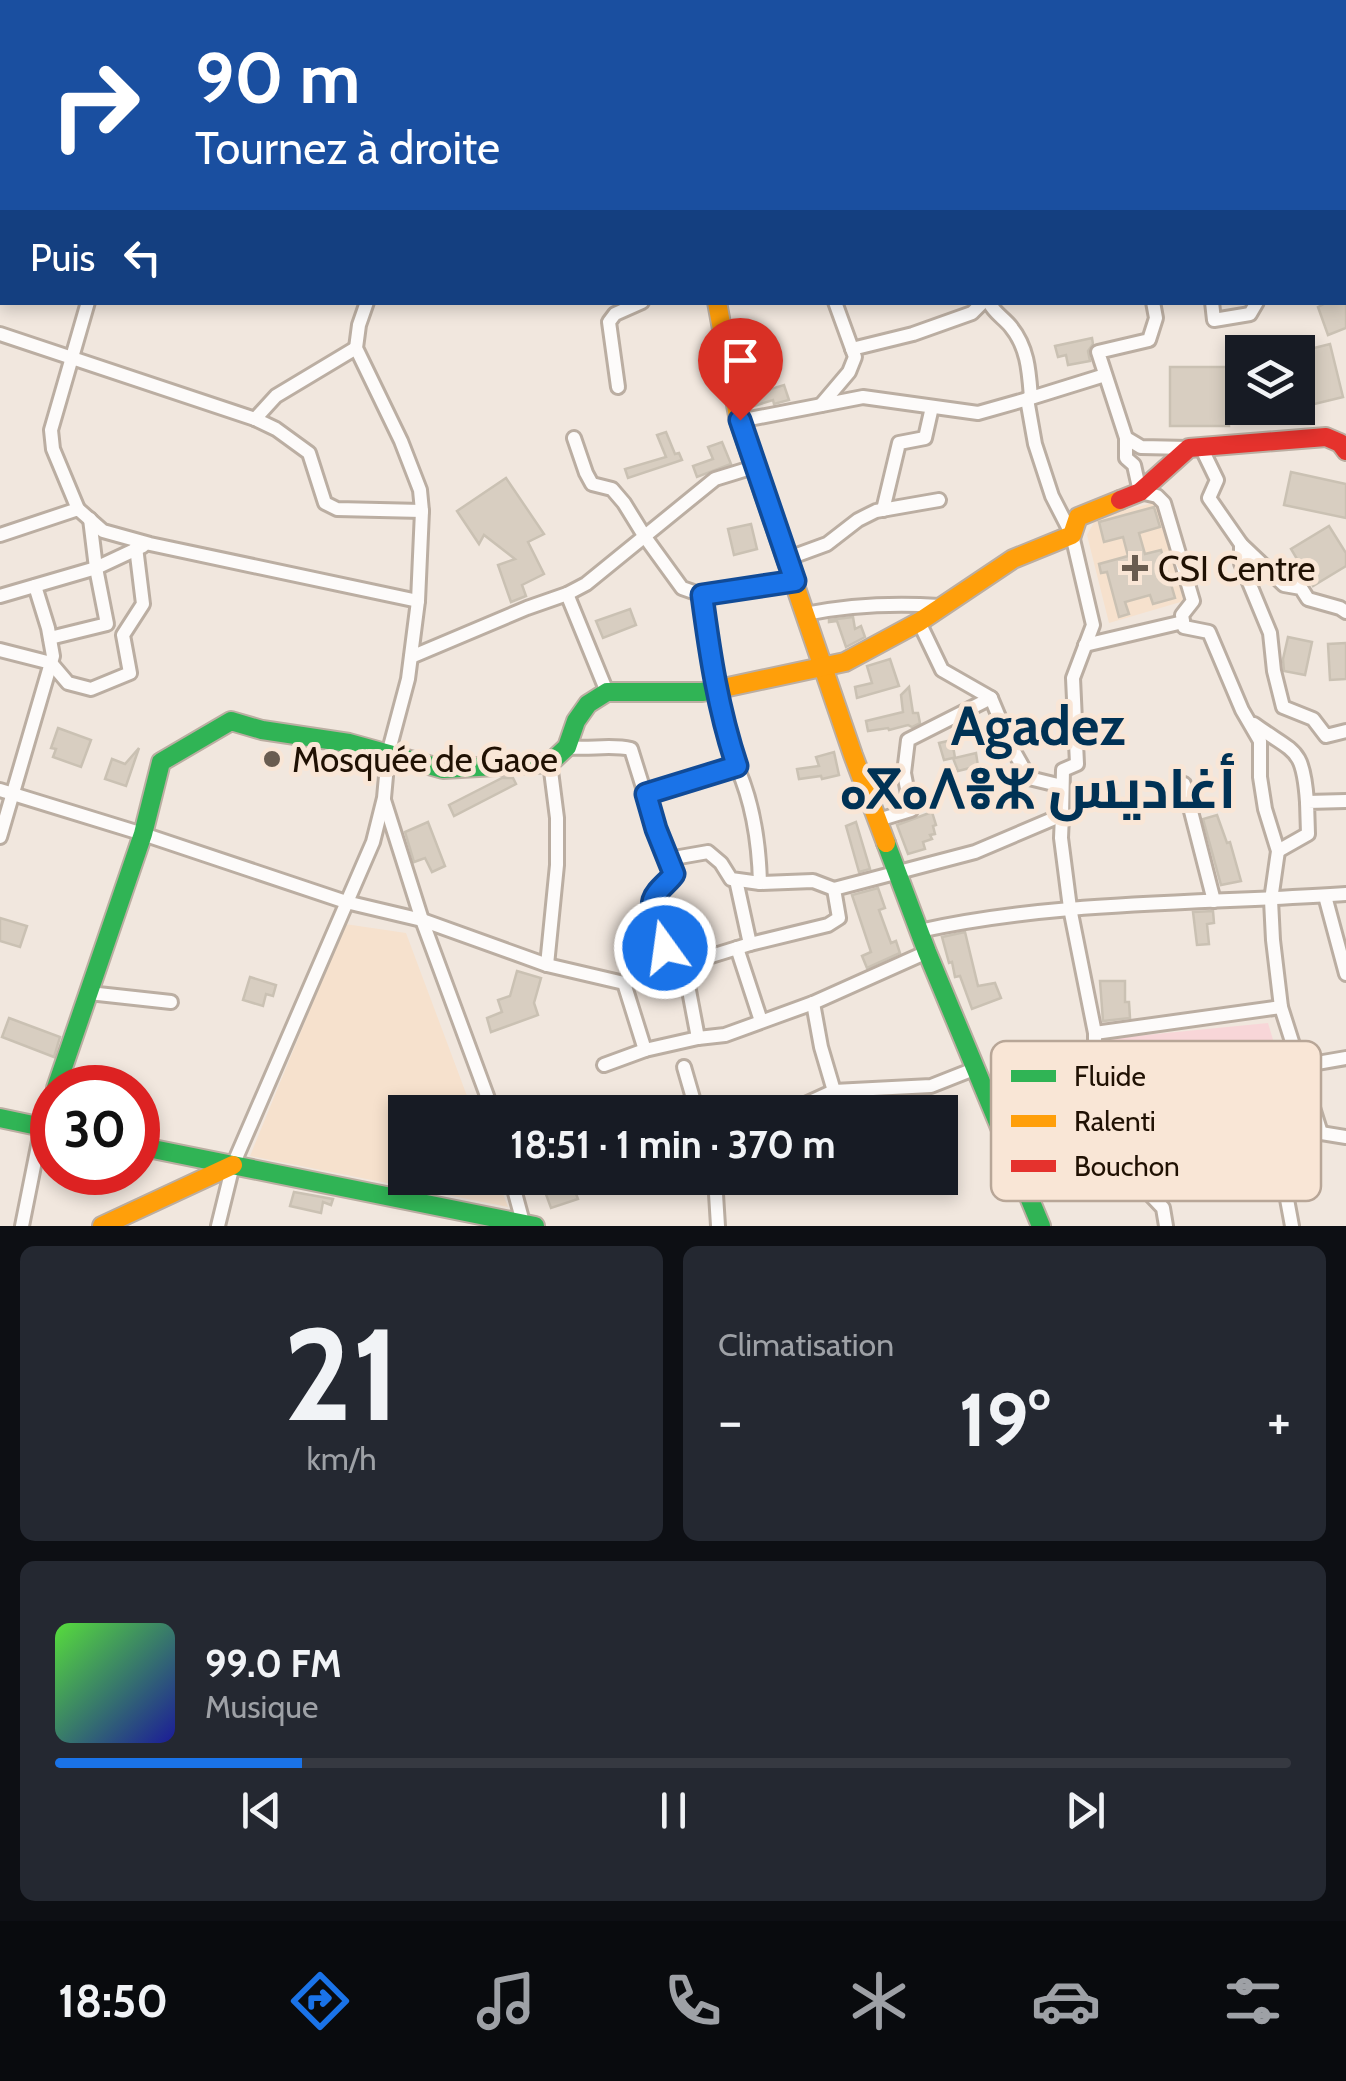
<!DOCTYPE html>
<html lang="fr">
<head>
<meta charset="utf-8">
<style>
  :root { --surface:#171b24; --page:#242831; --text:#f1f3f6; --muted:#9ea1a6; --line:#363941; --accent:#1a73e8 }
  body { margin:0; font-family:Cabin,Cairo,"Noto Sans Tifinagh",sans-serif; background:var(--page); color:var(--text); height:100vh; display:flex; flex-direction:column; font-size:38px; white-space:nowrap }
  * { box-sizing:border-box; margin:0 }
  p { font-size:32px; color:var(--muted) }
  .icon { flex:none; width:55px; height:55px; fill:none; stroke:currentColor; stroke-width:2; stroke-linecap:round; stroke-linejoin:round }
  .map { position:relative; height:1226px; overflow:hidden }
  .panel { display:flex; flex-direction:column; gap:20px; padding:20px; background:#0d0f14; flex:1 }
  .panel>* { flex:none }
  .banner { position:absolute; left:0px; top:0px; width:1348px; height:305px; box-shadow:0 5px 15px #0003; background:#1a4fa0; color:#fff; overflow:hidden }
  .buttons { position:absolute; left:1225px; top:335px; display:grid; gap:20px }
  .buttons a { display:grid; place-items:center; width:90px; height:90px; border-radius:0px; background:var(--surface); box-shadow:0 5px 15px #0003; font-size:50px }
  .speed { position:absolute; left:30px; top:1065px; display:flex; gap:20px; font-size:50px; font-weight:700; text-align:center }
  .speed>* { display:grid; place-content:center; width:130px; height:130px; border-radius:50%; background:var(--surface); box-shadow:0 5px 15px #0003; line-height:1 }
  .speed .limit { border:15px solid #d22; background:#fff; color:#111 }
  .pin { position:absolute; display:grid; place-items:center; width:85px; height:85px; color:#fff; margin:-102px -42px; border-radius:50% 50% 50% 0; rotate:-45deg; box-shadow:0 0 10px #0007 }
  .pin .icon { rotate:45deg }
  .me { position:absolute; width:110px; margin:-55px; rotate:346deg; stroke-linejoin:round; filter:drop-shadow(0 0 8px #0008) }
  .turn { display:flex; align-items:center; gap:35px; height:210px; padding:0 30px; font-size:45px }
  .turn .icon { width:130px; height:130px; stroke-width:2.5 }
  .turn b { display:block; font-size:70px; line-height:85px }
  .then { display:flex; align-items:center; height:95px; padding:0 30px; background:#0003; gap:20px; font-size:38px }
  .big { font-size:75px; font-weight:700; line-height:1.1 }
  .panel .card { flex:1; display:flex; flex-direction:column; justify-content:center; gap:15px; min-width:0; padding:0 35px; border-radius:15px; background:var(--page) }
  .panel .dial { align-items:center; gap:0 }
  .dial b { font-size:130px; line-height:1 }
  .song { display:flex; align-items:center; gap:30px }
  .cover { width:120px; height:120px; border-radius:15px; background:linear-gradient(135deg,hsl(110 70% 55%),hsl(240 70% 35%)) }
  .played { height:10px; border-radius:5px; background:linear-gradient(90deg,var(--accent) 20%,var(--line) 20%) }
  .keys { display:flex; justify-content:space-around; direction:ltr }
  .heat { display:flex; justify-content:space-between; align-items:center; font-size:55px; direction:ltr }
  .panel .tiles { flex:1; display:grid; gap:20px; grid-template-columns:1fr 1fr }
  .card:last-child { grid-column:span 2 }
  .trip { position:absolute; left:388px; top:1095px; width:570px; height:100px; border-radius:0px; background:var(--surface); box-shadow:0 5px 15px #0003; font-weight:700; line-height:100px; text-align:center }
  .dock { display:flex; height:160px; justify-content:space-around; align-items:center; background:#090b0e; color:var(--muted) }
  .dock .icon { width:70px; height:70px }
  .dock .active { color:var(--accent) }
  .dock b { font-size:45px; color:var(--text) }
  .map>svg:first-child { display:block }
  .built { fill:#f6e1cd }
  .green { fill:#f8d6d8 }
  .building { fill:#d8cec1; stroke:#cac1b3; stroke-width:2.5 }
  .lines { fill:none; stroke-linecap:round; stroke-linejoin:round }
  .street-casing { stroke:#bbaea2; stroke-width:18 }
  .fast-casing { stroke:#bbaea2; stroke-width:22 }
  .slow-casing { stroke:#bbaea2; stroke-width:22 }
  .jam-casing { stroke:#bbaea2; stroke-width:22 }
  .street { stroke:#fdfbfa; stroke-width:12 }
  .fast { stroke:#30b455; stroke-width:18 }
  .slow { stroke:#ff9f0a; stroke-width:18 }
  .jam { stroke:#e5322d; stroke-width:18 }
  .route-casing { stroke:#114b97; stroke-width:25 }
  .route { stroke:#1a73e8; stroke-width:18 }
  .poi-dot { fill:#695c50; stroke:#f9e6d6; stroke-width:4 }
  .labels { text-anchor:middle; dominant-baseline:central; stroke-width:10; stroke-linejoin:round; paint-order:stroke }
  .poi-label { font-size:35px; fill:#201103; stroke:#f9e6d6; text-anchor:start }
  .town-label { font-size:55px; font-weight:bold; fill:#003255; stroke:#f9e6d6 }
  .key { fill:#f9e6d6; stroke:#b8a697; stroke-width:2.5 }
  .key-label { font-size:28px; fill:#201103 }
</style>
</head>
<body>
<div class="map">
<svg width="1346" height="1226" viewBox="0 0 1346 1226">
  <rect width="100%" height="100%" fill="#f1e7de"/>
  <g class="built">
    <polygon points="1157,502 1184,601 1109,623 1087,535 1097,517"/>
    <polygon points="345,924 406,933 473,1112 405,1112 405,1178 497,1178 508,1207 250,1156"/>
  </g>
  <polygon class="green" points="1268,1023 1292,1103 1108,1074 1105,1039"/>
  <g class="building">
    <polygon points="1328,302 1346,302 1346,328 1328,335 1318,307"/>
    <polygon points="1092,338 1093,344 1088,351 1090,361 1068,365 1066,355 1058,357 1055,346"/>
    <polygon points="1330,344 1343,397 1298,408 1298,352"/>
    <rect x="1170" y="367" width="59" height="59"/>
    <polygon points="756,385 758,393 784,385 789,400 774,404 773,400 751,407 746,388"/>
    <polygon points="666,432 675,454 679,453 682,460 628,478 625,469 666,457 657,435"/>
    <polygon points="722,442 731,464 697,477 693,466 713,459 708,447"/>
    <polygon points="1291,472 1346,484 1346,518 1284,505"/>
    <polygon points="506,478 544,534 528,542 544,574 522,585 526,596 511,602 498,565 515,559 484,535 479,544 457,511"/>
    <polygon points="1154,507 1160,527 1139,533 1145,554 1161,550 1175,598 1153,604 1150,595 1125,602 1129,614 1119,617 1107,572 1101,573 1099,564 1128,556 1123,537 1104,542 1099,522"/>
    <polygon points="751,524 757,549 734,555 728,529"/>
    <polygon points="1329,526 1346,553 1346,566 1313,586 1291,549"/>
    <polygon points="630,609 636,625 603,638 596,621"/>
    <polygon points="853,617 855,629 861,626 865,637 846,647 837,621 829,622 829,620"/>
    <polygon points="1288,637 1312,642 1305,675 1284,671 1283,659"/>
    <polygon points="1346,643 1346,679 1330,680 1328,644"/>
    <polygon points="890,659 899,686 857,698 855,687 872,683 867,666"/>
    <polygon points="909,687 913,713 918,713 920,723 912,727 908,725 889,730 888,728 868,731 866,721 903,712 901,695"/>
    <polygon points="58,728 91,740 81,767 53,757 56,749 51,748"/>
    <polygon points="952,740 955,758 976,753 978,766 958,771 953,758 944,760 939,743"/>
    <polygon points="139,748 126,786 105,779 112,759 125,764"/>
    <polygon points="834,752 839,775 822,779 821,776 799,779 797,769 819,766 816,757"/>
    <polygon points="502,778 513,778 516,784 454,816 449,805"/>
    <polygon points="932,812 936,825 933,826 935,834 930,835 932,839 923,842 925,849 908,854 897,825"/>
    <polygon points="1217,815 1227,843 1230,842 1241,881 1221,885 1203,819"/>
    <polygon points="428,822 445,866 432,872 425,858 414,862 405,832"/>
    <polygon points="856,822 870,869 859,872 846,826"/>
    <polygon points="878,888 885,908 879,910 891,943 896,941 900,953 867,968 862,956 871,952 852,895"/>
    <polygon points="1213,911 1214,923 1207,924 1209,944 1197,945 1193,912"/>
    <polygon points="0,918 27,926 20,947 0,941"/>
    <polygon points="965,932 978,986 995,983 1001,998 972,1009 960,976 955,977 952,962 949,963 942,937"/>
    <polygon points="517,971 541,978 534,1003 538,1015 491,1032 487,1018 502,1012 498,1000 510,996"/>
    <polygon points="250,977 276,985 273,996 266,994 263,1006 243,1000"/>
    <polygon points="1100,981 1125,981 1125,1002 1129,1002 1130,1018 1103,1021"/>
    <polygon points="9,1018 60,1037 54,1057 2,1037"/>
    <polygon points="540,1178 570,1178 578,1199 551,1208"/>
    <polygon points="294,1192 333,1199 331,1205 323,1202 321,1213 290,1206"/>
  </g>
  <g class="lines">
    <g class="street-casing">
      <g id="street">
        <polyline points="45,0 47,2"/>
        <polyline points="319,0 321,2"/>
        <polyline points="846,0 846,2"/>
        <polyline points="928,0 930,2"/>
        <polyline points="1033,0 1034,2"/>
        <polyline points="12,2 16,0"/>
        <polyline points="223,2 231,0"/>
        <polyline points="800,2 817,0"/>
        <polyline points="1112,2 1117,0"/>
        <polyline points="1232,2 1232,0"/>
        <polyline points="1291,2 1293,0"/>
        <polyline points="0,10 2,8"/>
        <polyline points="1345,127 1346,128"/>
        <polyline points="0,128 2,128"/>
        <polyline points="0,185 2,186"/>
        <polyline points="1345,191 1346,191"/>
        <polyline points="1345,265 1346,265"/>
        <path d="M989,302C994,313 1004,318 1011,327C1028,348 1029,372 1031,398L1105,375"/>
        <polyline points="1153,302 1156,318 1149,340 1098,352 1126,438 1141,447 1189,448"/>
        <polyline points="1212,302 1214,320 1250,314 1257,302"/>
        <polyline points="0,334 255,419 276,429 309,453 325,503 337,509 422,511"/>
        <polyline points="852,349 913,334 972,313 983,302"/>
        <polyline points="618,387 609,322 615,314 642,302"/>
        <polyline points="821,405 849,372 855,357 835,302"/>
        <polyline points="255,419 276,396 356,348"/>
        <polyline points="739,421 863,397 978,413 1031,398"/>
        <polyline points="574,438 586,473 592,484 612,489 624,503 645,537 682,588 702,595 795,581"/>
        <polyline points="1126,438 1126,458 1134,465 1140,492 1157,496 1164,503 1193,601 1182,615 1184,627 1209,632 1242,710 1260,741 1260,777 1265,809 1278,851 1271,900 1273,940 1281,1007 1321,1133"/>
        <polyline points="1201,447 1217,480 1209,498 1241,544 1241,563 1270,633 1274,671 1283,707 1313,719 1326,736 1346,731"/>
        <polyline points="78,509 53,449 51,430 88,302"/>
        <polyline points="883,510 899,443 925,438 932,407"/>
        <polyline points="0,535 78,509 103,531 150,544 418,601"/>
        <polyline points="1241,544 1284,585 1301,588 1308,599 1340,608 1346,612"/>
        <polyline points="786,559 827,544 858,520 876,511 939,500"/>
        <polyline points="567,594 607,692"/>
        <polyline points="0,596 96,568 143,546"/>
        <path d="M805,614C850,605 893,603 939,606"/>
        <polyline points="919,622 942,670 991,698 1012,748 1029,778 1062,786"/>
        <polyline points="50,638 107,624 96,568 90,519"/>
        <polyline points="1085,645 1183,622"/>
        <polyline points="0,650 51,663 68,683 91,689 130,673 123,635 143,604 136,547"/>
        <polyline points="411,657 527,608 567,594 586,584 715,479 754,467"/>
        <path d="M1254,724C1295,754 1303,746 1307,802"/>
        <path d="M567,747C588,750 610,744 631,749L656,829L674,874C669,882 657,889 654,898C647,914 667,952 673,968"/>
        <path d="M737,767C753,803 759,843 760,883"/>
        <polyline points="1184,784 1214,901"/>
        <polyline points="0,790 143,834 346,902 422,920 547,965 624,983 645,1050 698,1038 684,964"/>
        <path d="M646,794L737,767C717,707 711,656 702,595"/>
        <polyline points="384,800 422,920 493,1112"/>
        <polyline points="1062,815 1061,838 1070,908 1095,1033 1095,1096 1107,1149 1163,1208 1166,1226"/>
        <polyline points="878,820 911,810 904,773 908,740 991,698"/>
        <polyline points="0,837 53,656 48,628 35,586"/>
        <polyline points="1278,851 1308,834 1307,802 1346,801"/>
        <polyline points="668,859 708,852 721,863 731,879 760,883 813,881 834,889"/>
        <polyline points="736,880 750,944"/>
        <polyline points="1325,896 1346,974"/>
        <path d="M919,931C1058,900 1204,904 1346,894"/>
        <polyline points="737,948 761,1021"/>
        <polyline points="547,965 557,865 557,818 550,763"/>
        <polyline points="624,983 750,944 828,925 839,918 834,889 975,852 1062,815 1063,770 1077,764 1073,678 1093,625 1072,535 1052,496 1035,444 1027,399"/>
        <polyline points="89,993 171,1002"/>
        <polyline points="813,1003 821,1047 834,1091"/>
        <polyline points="1095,1033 1281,1007"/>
        <polyline points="698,1038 725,1035 813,1003 927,952"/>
        <polyline points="604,1065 645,1050"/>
        <polyline points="1300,1066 1346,1058"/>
        <polyline points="684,1067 697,1112"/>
        <polyline points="991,1104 1043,1095 1095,1096 1346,1137"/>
        <polyline points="788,1112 834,1091 931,1086 974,1069"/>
        <polyline points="1273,1124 1292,1226"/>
        <polyline points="511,1178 524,1226"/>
        <polyline points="715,1178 718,1226"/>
        <polyline points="22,1226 42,1126 52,1097"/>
        <polyline points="218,1226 233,1165 373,842 384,798 388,754 408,679 418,601 422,511 420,490 401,441 356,348 359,325 367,302"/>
      </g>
    </g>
    <g class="fast-casing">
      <g id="fast">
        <polyline points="659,0 659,2"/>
        <polyline points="886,843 927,952 1041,1226"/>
        <polyline points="56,1088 143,834 161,762 231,721 262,730 349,743 443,769 550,763 567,747 576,721 588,704 607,692 702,692 714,690"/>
        <polyline points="0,1118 52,1129"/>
        <polyline points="138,1146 535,1226"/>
      </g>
    </g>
    <g class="slow-casing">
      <g id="slow">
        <polyline points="717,302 739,421 853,755 886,843"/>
        <polyline points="714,690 845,662 919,622 1013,559 1072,535 1078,517 1120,500"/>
        <polyline points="102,1226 233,1165"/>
      </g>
    </g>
    <g class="jam-casing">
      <polyline id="jam" points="1120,500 1140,492 1189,448 1326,437 1340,443 1346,451"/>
    </g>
    <use href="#street" class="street"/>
    <use href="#fast" class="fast"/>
    <use href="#slow" class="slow"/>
    <use href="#jam" class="jam"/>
  </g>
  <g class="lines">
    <g class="route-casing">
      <path id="route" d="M665,948C660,935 649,914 653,900C656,890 669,882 674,874L656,829L646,794L737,766C718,709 710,655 702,595L795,581L740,420"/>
    </g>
    <use href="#route" class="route"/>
  </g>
  <g class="poi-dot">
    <path d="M1130 553h10v10h10v10h-10v10h-10v-10h-10v-10h10z"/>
    <circle cx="272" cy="759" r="10"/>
  </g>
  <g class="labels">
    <g class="poi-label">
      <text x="1158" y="568">CSI Centre</text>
      <text x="292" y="759">Mosquée de Gaoe</text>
    </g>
    <g class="town-label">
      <text x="1038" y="725">Agadez<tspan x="1038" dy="63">ⴰⴳⴰⴷⴻⵣ أغاديس</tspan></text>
    </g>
  </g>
  <rect x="991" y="1041" width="330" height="160" rx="15" class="key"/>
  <rect x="1011" y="1070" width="45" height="12" fill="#30b455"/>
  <rect x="1011" y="1115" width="45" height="12" fill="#ff9f0a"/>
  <rect x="1011" y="1160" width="45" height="12" fill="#e5322d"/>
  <g class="key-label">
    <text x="1074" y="1086">Fluide</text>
    <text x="1074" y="1131">Ralenti</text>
    <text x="1074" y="1176">Bouchon</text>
  </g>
</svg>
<div class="buttons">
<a><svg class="icon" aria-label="layers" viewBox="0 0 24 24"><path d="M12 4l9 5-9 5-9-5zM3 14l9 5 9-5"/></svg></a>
</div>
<div class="speed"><div class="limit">30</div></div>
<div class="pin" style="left:740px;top:420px;background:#d93025"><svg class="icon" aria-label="arrive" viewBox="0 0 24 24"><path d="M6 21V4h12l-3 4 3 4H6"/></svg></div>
<svg class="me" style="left:665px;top:948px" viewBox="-20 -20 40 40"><circle r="17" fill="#1a73e8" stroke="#fff" stroke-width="3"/><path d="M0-11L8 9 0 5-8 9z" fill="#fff"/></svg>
<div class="trip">18:51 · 1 min · 370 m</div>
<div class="banner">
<div class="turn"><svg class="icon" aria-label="right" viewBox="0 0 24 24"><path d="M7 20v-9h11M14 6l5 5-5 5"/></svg><div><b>90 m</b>Tournez à droite</div></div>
<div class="then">Puis<svg class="icon" aria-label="left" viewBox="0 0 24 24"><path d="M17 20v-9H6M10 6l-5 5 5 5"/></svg></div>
</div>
</div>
<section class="panel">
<div class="tiles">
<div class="card dial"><b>21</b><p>km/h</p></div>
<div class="card"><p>Climatisation</p>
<div class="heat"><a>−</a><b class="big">19°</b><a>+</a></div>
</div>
<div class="card">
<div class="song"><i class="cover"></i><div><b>99.0 FM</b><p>Musique</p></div></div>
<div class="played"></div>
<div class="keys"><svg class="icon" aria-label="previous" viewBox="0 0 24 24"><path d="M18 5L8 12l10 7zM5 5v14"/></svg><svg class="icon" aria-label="pause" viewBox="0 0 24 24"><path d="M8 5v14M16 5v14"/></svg><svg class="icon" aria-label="next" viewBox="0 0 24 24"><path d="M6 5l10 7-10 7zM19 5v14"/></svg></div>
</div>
</div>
</section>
<nav class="dock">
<b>18:50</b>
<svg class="icon active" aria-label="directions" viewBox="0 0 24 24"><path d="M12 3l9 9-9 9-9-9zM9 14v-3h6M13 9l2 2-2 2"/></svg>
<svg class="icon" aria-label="music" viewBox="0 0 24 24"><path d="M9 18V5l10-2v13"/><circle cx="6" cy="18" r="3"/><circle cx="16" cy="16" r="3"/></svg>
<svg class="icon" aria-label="phone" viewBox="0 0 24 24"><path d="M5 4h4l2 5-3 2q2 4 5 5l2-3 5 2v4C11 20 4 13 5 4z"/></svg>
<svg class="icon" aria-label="climate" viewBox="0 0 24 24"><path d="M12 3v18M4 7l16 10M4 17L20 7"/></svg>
<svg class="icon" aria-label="car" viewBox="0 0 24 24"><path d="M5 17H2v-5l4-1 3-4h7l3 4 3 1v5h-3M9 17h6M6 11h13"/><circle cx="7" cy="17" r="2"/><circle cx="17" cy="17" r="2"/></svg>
<svg class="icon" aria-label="filters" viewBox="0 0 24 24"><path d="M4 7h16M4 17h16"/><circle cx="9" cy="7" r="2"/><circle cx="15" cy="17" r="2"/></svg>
</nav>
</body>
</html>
